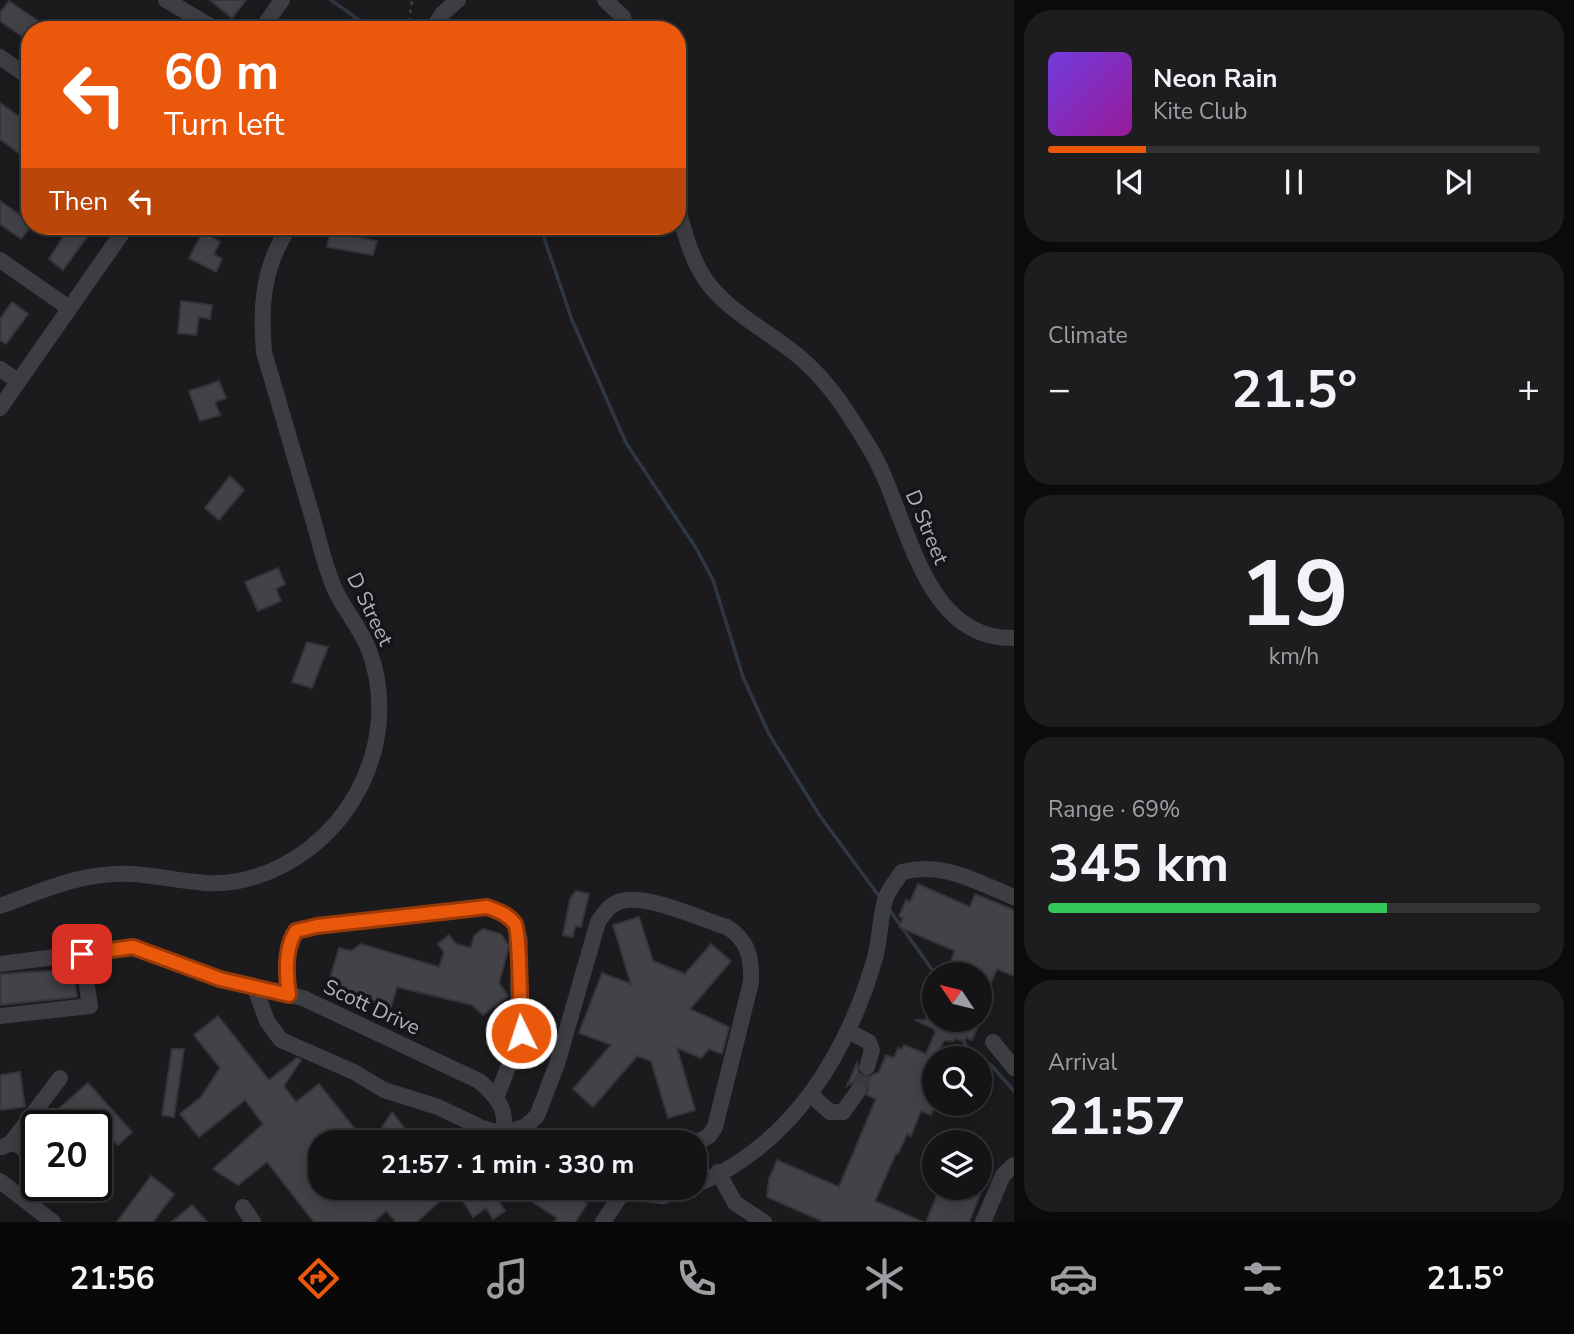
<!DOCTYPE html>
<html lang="en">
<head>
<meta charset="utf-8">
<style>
  :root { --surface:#141416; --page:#1d1d1f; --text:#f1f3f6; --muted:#9d9ea1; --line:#333335; --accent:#ea580c }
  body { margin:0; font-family:"Nunito Sans",sans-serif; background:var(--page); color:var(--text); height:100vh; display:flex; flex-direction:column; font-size:26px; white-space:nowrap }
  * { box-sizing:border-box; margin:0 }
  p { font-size:23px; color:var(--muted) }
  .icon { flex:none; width:38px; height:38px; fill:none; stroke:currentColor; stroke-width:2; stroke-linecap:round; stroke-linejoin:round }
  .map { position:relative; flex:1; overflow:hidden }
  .details { display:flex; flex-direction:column; gap:10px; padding:10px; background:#0b0b0c; width:560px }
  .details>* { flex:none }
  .guide { position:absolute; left:21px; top:21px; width:665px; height:214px; border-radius:28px; box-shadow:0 4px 18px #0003,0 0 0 2px var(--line); background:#ea580c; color:#fff; overflow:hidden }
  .needle { width:46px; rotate:305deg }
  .fabs { position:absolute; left:922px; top:962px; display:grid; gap:14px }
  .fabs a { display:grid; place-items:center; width:70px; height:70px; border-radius:50%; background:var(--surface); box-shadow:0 4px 18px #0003,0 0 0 2px var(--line); font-size:35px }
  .speed { position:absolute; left:21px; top:1110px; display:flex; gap:14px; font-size:35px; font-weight:700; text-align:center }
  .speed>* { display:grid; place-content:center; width:91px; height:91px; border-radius:50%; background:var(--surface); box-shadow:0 4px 18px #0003,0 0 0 2px var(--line); line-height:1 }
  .speed .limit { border:4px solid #111; border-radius:10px; background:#fff; color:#111 }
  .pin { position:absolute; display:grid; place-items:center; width:60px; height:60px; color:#fff; margin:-30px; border-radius:14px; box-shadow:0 4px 10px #0006 }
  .me { position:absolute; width:77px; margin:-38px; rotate:356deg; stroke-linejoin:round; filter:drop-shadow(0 0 5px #0008) }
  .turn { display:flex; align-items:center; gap:24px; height:147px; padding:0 28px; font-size:32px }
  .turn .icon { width:91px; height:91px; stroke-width:2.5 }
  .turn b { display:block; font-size:49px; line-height:60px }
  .then { display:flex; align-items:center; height:66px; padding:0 28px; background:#0003; gap:14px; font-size:26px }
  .big { font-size:52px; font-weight:700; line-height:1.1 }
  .details .widget { flex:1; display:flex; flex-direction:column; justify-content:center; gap:10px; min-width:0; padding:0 24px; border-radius:28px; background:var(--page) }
  .details .dial { align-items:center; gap:0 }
  .dial b { font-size:91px; line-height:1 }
  .song { display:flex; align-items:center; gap:21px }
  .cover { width:84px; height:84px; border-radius:10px; background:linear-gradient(135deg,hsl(260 70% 55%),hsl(300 70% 35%)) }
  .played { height:7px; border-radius:4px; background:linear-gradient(90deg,var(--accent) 20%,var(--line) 20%) }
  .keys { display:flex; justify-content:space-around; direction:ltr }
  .heat { display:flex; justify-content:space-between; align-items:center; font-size:38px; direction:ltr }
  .charge { height:10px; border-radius:5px; background:linear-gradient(90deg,#34c759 69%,var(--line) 0) }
  .trip { position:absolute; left:308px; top:1130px; width:399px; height:70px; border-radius:28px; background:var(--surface); box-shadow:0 4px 18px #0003,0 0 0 2px var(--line); font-weight:700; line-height:70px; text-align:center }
  .dock { display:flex; height:112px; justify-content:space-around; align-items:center; background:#080809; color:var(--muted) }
  .dock .icon { width:49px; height:49px }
  .dock .on { color:var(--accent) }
  .dock b { font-size:32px; color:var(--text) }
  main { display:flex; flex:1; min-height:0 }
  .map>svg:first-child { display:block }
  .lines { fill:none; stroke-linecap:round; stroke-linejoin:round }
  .stream { stroke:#2f3842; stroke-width:3.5 }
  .building { fill:#424247; stroke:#353439; stroke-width:2 }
  .minor-tunnel { stroke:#38383d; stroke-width:16; stroke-dasharray:16 8; stroke-linecap:butt }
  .path { stroke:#414249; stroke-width:2.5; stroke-dasharray:3.5 5; stroke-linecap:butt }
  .minor { stroke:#3d3d44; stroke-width:16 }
  .route-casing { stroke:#983908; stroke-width:18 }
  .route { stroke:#ea580c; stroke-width:12 }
  .labels { text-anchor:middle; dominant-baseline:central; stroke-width:7; stroke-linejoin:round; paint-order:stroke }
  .street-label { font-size:21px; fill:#acb0bd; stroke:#151518 }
</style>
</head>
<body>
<main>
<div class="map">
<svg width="1014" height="1222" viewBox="0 0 1014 1222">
  <rect width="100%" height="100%" fill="#1b1a1d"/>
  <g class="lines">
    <g class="stream">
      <polyline points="331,0 373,30"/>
      <polyline points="540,226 572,320 626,443 696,548 713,580 743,677 769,734 820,816 879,896"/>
      <polyline points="888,908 936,975"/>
      <polyline points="962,1039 969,1050 991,1065 1014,1091"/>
    </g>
  </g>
  <g class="building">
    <polygon points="210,0 246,0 232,18"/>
    <polygon points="9,1 34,18 50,30 30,30 30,42 0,21 0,13"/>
    <polygon points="0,103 30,124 30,162 0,139"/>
    <polygon points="0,201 30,222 31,226 21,239 0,224"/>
    <polygon points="70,226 95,226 63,270 49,259"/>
    <polygon points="203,232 220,242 214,254 222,259 216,272 189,258"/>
    <polygon points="330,232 377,241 373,255 327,247"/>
    <polygon points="181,301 212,305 210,319 199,317 196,335 178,333"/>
    <polygon points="12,302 28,314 6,344 0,340 0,319"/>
    <polygon points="219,381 226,398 215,402 220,415 200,421 189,391"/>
    <polygon points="230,476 244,490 219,520 205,508"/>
    <polygon points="278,568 285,584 276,589 281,601 258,611 245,582"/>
    <polygon points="307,642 328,647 312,688 292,682"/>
    <polygon points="918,884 970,907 975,894 1014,910 1014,976 997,969 980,1007 980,975 945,975 955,951 899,927 903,918 899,916 906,900 910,902"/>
    <polygon points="576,891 589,894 581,927 575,926 573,937 563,935 570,899"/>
    <polygon points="639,917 653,961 685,974 711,944 731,961 690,1009 729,1027 722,1054 709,1049 701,1058 677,1048 695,1110 668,1118 651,1061 637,1056 593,1107 573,1089 611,1045 579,1033 602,973 631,984 613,925"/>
    <polygon points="483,929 501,934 509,946 499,983 508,996 483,1015 472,1005 397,987 391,1007 327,988 339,948 351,951 361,944 439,967 444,952 438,944 449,935 456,944 471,948 474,936"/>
    <polygon points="66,970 67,981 75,980 77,997 0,1005 0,974"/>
    <polygon points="934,998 934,1020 981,1020 972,1040 966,1038 965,1042 955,1038 954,1041 944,1041 934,1059 934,1108 931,1115 921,1111 911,1136 907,1134 898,1154 896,1153 875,1201 923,1222 824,1222 767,1197 769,1179 777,1160 839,1187 876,1099 867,1095 868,1087 864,1082 854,1081 847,1086 857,1063 859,1074 869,1077 879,1072 886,1055 894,1058 898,1048 902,1049 904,1045 926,1054 935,1033 934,1029 915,1020 925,1020"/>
    <polygon points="218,1016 269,1080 297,1058 301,1060 284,1086 296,1102 319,1084 366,1143 320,1143 320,1188 395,1188 404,1199 416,1188 430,1188 441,1200 417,1222 396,1222 386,1211 374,1222 314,1222 267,1162 238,1185 213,1169 263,1124 245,1100 199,1137 180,1114 201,1097 220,1068 194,1035"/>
    <polygon points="172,1049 184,1049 174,1117 162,1115"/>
    <polygon points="20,1072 25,1107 0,1110 0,1075"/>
    <polygon points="88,1083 132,1132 118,1145 115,1142 96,1158 96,1125 40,1125"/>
    <polygon points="392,1112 416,1143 372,1143"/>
    <polygon points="460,1129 474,1143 443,1143"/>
    <polygon points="980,1156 993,1162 969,1222 926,1222 940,1188 980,1188"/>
    <polygon points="151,1176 174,1194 153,1222 117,1222"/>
    <polygon points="455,1188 491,1188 505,1211 493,1219 486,1208 473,1217"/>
    <polygon points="500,1188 563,1188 587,1204 575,1222 554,1222 557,1218 523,1196 519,1201"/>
    <polygon points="192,1205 207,1222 172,1222"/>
  </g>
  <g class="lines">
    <polyline class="minor-tunnel" points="858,1091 867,1067"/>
    <polyline class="path" points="408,30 412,0"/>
    <g class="minor">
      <polyline points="166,0 217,30"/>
      <polyline points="605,0 623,17 627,30"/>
      <polyline points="261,30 282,0"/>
      <polyline points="432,30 442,14 458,0"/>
      <polyline points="0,57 30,78"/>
      <path d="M677,206C684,230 690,255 703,276C726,313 774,333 805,362C832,386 850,416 869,447C908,509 919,641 1014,638"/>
      <polyline points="0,260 69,308"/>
      <polyline points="0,369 18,381"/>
      <polyline points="0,408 127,226"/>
      <path d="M0,906C44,890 85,871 132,874C169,876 205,889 243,880C343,857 405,747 369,650C360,626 342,608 333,585C323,561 318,534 310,509C295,457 279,404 264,352C260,306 263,265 290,226"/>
      <path d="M0,964L133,947L220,979L303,998L479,1081C497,1096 508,1110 503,1134L520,1143"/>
      <path d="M255,988L267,1021L281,1040L354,1072L384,1090L438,1107L482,1128L503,1134L526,1126L537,1116L557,1064L598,922C604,913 610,904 621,901C648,894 700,919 727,927C748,940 752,958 751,982L715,1127L709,1136L695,1143"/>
      <path d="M290,995C286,974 284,949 296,931L317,926L487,907L506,914L516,926L520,940L518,985L521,1033L497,1096"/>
      <polyline points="0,1016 90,1006 82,954"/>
      <polyline points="848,1031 869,1042 872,1050 867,1067"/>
      <polyline points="993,1042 1014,1068"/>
      <polyline points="812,1096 830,1112 843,1112 858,1091"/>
      <polyline points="10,1144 60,1078"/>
      <polyline points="2,1147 11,1143 20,1146 37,1161"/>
      <polyline points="718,1172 735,1203 764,1222"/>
      <polyline points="0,1181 53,1222"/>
      <path d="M695,1185C792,1146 847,1054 875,958C880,939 880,919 885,900C888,890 896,881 902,872C943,861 976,882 1014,897"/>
      <polyline points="626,1188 623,1192 663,1196 684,1188"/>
      <polyline points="243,1207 253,1222"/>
      <polyline points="603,1222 623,1192 615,1188"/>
      <polyline points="983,1222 1003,1175 1014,1165"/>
    </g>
  </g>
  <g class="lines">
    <g class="route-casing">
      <path id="route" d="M82,954L133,947L220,979L289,995C286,975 284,949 296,931L317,926L487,907C498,911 508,914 515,924C520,932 520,1015 521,1033"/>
    </g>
    <use href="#route" class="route"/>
  </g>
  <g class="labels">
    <g class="street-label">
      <text transform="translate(927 527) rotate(67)">D Street</text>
      <text transform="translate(370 609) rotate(64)">D Street</text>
      <text transform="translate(372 1007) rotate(25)">Scott Drive</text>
    </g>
  </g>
</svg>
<div class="fabs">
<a><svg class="needle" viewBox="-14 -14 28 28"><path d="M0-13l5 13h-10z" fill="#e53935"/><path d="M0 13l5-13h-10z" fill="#9d9ea1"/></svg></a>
<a><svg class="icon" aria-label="search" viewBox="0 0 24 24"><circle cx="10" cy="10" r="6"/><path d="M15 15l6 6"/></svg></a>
<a><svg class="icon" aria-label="layers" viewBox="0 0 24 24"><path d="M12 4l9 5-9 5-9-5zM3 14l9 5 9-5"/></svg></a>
</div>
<div class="speed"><div class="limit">20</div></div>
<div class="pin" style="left:82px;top:954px;background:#d93025"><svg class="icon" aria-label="arrive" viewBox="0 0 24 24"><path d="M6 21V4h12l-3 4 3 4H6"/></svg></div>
<svg class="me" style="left:521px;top:1033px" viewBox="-20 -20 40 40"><circle r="17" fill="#ea580c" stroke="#fff" stroke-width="3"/><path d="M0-11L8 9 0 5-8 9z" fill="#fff"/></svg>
<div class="trip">21:57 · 1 min · 330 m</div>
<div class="guide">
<div class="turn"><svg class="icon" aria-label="left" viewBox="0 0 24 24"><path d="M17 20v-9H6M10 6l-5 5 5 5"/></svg><div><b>60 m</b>Turn left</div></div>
<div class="then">Then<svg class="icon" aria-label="left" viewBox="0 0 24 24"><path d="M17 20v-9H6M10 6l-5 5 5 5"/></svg></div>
</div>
</div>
<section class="details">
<div class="widget">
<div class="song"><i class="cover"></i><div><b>Neon Rain</b><p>Kite Club</p></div></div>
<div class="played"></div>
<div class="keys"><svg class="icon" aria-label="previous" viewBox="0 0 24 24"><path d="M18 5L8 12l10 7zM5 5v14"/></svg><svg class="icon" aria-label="pause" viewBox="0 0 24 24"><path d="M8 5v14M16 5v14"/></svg><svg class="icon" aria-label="next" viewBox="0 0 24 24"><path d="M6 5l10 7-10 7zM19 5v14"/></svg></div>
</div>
<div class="widget"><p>Climate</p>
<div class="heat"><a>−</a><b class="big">21.5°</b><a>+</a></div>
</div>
<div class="widget dial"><b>19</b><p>km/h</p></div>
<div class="widget"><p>Range · 69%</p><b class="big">345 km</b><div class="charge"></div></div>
<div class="widget"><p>Arrival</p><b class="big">21:57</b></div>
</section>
</main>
<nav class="dock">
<b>21:56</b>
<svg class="icon on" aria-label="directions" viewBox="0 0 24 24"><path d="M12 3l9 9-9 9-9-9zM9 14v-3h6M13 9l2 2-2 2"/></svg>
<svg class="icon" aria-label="music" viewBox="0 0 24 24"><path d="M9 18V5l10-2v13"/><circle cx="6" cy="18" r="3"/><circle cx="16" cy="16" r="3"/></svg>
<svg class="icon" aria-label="phone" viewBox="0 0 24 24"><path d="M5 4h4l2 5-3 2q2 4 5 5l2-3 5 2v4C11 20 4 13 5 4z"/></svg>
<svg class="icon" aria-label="climate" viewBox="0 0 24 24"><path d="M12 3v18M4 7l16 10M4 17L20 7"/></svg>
<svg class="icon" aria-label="car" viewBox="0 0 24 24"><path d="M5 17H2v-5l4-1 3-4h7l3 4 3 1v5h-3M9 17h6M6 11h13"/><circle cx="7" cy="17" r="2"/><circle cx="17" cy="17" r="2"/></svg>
<svg class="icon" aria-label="filters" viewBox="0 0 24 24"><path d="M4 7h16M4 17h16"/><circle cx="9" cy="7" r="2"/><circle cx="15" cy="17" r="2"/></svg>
<b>21.5°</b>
</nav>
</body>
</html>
